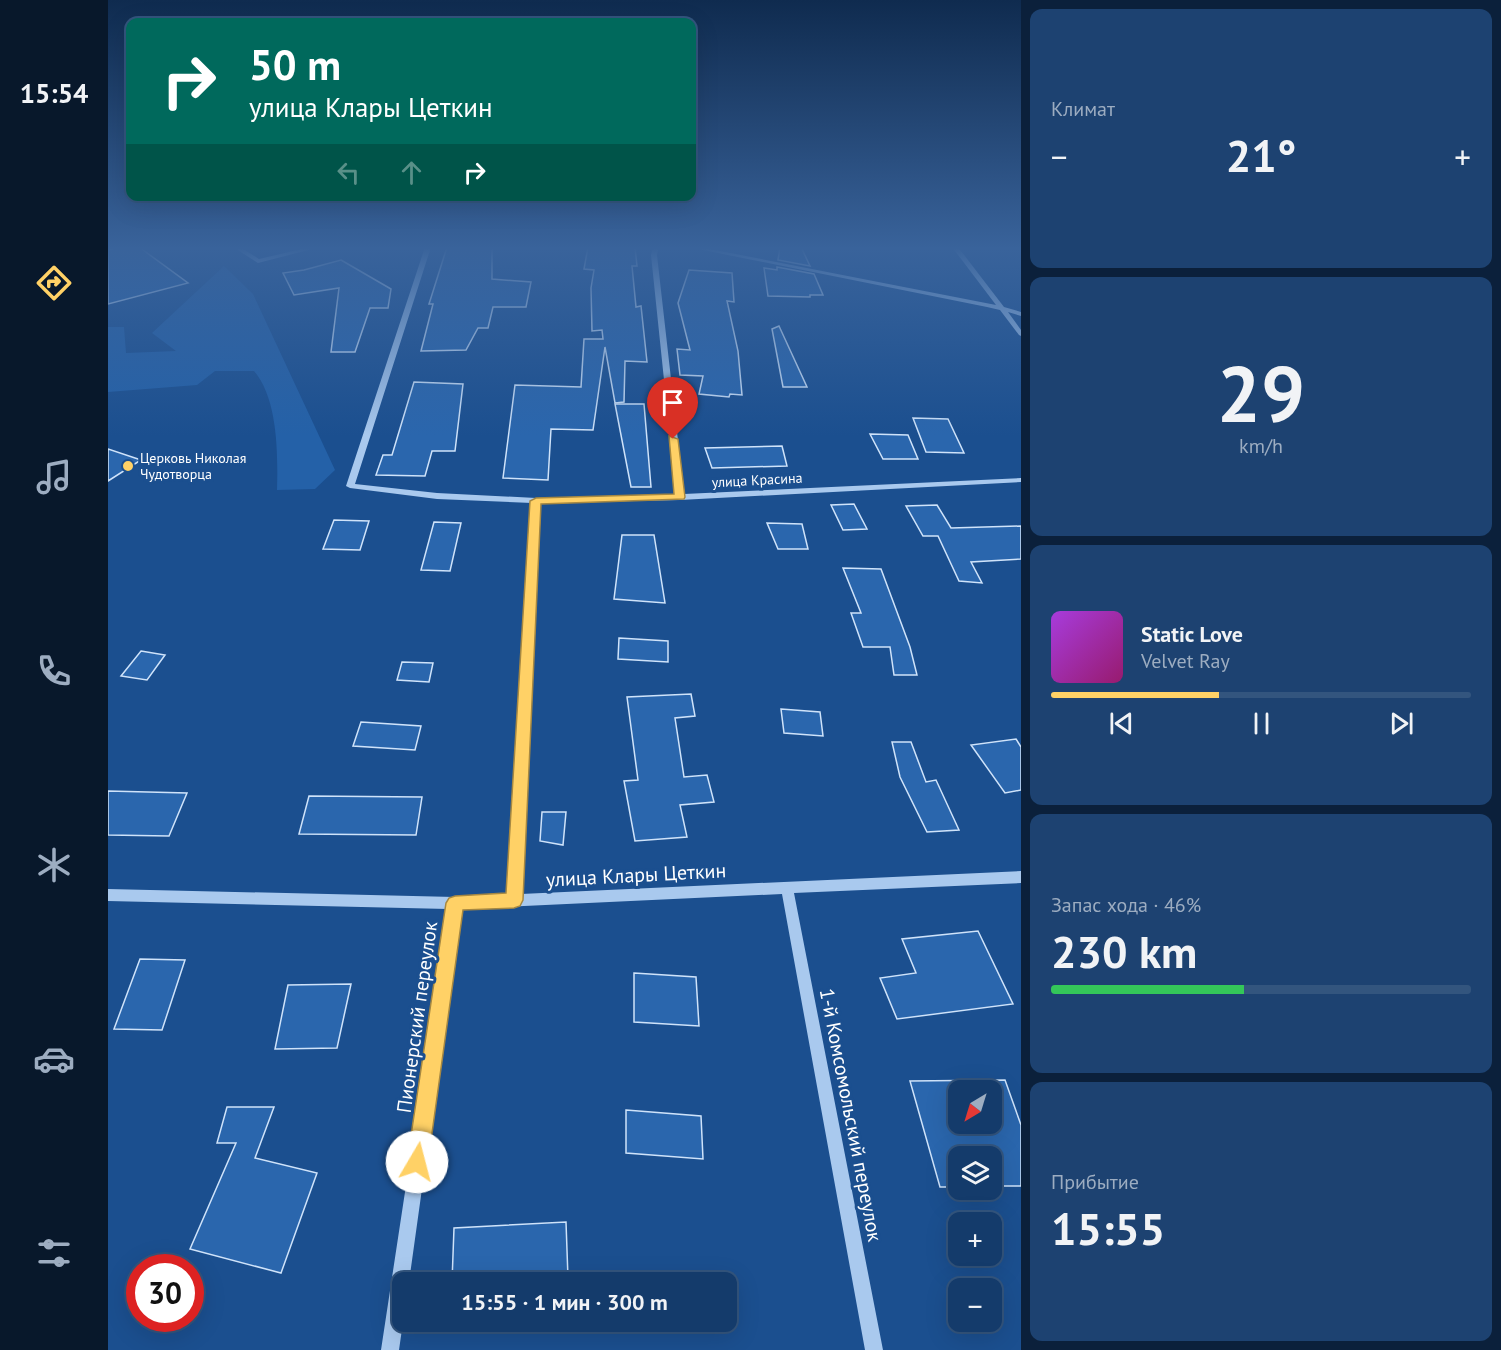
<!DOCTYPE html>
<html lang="ru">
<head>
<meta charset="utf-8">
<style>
  :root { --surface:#143b6b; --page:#1d4271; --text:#f1f3f6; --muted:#9dadc1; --line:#33557e; --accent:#ffd166 }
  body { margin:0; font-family:"PT Sans",sans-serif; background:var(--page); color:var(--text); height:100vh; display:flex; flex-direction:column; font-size:22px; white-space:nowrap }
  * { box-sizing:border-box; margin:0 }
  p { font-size:20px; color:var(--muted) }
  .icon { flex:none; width:33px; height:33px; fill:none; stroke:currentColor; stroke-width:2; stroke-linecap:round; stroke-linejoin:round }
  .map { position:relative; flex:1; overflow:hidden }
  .side { display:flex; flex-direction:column; gap:9px; padding:9px; background:#0b203b; width:480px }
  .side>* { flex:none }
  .banner { position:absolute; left:18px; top:18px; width:570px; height:183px; border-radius:12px; box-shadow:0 6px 24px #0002,0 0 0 2px var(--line); background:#00695c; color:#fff; overflow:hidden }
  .needle { width:39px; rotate:218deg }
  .fabs { position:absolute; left:840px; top:1080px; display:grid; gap:12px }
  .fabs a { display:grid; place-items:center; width:54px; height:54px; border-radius:12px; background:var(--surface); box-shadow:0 6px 24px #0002,0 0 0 2px var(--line); font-size:30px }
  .speed { position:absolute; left:18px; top:1254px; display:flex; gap:12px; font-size:30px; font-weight:700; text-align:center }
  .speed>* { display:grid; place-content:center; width:78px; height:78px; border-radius:50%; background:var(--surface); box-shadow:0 6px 24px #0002,0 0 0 2px var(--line); line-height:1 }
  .speed .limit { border:9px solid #d22; background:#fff; color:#111 }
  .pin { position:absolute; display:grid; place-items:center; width:51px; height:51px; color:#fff; margin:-62px -26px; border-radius:50% 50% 50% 0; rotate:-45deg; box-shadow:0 0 6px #0007 }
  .pin .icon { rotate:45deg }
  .me { position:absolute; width:66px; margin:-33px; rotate:8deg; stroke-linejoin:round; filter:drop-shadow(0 0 4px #0008) }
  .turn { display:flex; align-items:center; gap:21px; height:126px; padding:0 24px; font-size:27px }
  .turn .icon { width:78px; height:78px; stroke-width:2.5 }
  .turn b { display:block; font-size:42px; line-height:51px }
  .lanes { display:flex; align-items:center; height:57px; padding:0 24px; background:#0003; justify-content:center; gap:30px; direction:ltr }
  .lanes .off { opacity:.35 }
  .big { font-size:45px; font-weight:700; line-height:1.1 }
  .side .widget { flex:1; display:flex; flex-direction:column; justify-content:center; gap:9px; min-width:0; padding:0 21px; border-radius:12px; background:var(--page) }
  .side .dial { align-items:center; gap:0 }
  .dial b { font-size:78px; line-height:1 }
  .song { display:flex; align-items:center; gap:18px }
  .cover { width:72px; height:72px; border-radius:9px; background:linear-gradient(135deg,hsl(280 70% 55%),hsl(320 70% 35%)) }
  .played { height:6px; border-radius:3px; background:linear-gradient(90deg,var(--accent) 40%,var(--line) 40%) }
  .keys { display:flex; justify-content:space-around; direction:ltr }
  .heat { display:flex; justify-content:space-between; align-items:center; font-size:33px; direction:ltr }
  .charge { height:9px; border-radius:4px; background:linear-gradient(90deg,#34c759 46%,var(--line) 0) }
  .trip { position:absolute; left:284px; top:1272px; width:345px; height:60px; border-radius:12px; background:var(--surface); box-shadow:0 6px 24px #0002,0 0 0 2px var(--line); font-weight:700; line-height:60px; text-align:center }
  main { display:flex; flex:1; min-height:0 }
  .dock { display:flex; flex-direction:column; width:108px; justify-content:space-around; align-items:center; background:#08182b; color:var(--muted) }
  .dock .icon { width:42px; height:42px }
  .dock .current { color:var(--accent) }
  .dock b { font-size:27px; color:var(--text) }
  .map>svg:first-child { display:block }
  .green { fill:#2461a8 }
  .building { fill:#2a66ad; stroke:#cfe3fa; stroke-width:1.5; fill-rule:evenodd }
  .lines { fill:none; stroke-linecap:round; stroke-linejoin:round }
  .minor { fill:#a9c9ee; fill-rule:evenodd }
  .route { fill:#ffd166; stroke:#a68842; stroke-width:1.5 }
  .poi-dot { fill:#ffd166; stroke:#1b4f8f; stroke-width:2 }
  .labels { text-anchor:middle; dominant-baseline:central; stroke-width:6; stroke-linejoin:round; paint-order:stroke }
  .far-poi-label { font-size:14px; fill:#fff; stroke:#1b4f8f; text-anchor:start }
  .far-street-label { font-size:14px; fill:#fff; stroke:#1b4f8f }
  .near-street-label { font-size:20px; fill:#fff; stroke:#1b4f8f }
</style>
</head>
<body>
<main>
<nav class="dock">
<b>15:54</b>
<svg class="icon current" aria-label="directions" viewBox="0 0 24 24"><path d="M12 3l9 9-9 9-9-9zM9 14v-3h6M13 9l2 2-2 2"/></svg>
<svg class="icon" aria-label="music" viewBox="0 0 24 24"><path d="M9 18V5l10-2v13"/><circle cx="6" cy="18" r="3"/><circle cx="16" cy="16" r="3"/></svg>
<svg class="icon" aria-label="phone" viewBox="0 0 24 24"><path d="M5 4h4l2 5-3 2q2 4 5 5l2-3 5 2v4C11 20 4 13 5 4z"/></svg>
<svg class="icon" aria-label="climate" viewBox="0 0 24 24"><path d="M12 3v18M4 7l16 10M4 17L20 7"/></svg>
<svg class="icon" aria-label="car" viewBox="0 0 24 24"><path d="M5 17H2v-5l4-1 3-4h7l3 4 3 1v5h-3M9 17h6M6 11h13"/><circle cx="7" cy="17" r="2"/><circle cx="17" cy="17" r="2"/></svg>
<svg class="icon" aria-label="filters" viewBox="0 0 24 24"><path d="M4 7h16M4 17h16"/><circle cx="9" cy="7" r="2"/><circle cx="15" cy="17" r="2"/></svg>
</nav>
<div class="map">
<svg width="913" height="1350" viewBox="0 0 913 1350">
  <rect width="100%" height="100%" fill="#1b4f8f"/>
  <path class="green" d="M116,266L145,294L227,470L207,489L169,490C170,454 170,399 146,371H107L89,385L0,392V327H16L18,353L68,351L44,333Z"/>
  <g class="building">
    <polygon points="13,247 31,247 80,283 0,304 0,250"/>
    <polygon points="339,247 384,247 384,279 423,282 418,307 385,307 380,328 370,328 358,350 313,351 325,304 321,304"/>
    <polygon points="480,247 527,247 529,266 524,266 528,307 533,306 539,362 517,361 516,402 507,403 497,347 485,430 443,429 440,480 395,478 407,385 473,387 476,339 495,339 494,330 484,331 483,288 486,270 476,269"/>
    <polygon points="672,247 693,247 702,266 670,260"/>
    <polygon points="233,260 283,289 280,308 262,308 247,352 223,352 231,288 186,295 175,273 196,270"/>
    <polygon points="669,267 706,274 715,295 702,295 702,297 660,296 656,268 669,270"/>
    <polygon points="581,270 624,273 626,302 619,301 630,351 634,395 622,394 621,397 591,394 595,376 572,375 569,349 582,350 570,303"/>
    <polygon points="671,326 699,387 675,387 664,329"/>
    <polygon points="306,382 355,384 347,451 324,451 317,476 268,475 275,455 284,455"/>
    <polygon points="507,404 536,404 543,487 523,487"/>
    <polygon points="805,418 840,419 856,453 818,452"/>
    <polygon points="762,434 800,435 810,459 775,459"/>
    <polygon points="674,446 679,466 604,468 597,448"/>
    <polygon points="0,449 33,460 0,481"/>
    <polygon points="746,504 759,529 735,530 723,505"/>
    <polygon points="829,505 843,528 913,526 913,559 863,562 874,583 851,581 830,536 815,536 798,506"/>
    <polygon points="226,520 261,521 252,550 215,549"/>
    <polygon points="326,522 353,523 342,571 313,570"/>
    <polygon points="659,523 694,524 700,549 670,549"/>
    <polygon points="514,535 546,535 557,603 506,599"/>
    <polygon points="735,568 773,569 802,647 809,675 786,675 782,647 755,647 743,613 753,613"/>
    <polygon points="511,638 560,641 560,662 510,659"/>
    <polygon points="33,651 57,655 39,680 13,676"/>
    <polygon points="294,662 325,663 321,682 289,680"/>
    <polygon points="583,694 587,716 567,718 576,777 599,775 606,802 572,805 579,837 527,841 516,781 530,780 519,697"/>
    <polygon points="673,709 712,712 715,736 676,733"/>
    <polygon points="253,722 313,726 307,750 245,746"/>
    <polygon points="908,739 913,747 913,790 897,793 863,745"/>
    <polygon points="784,742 803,742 818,782 828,780 851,830 819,832 792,777"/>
    <polygon points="0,791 79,793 61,836 0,835"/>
    <polygon points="201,796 314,797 308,835 191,834"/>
    <polygon points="434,812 458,812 455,845 432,841"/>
    <polygon points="870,931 905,1004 789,1019 772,978 808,973 794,939"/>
    <polygon points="32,959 77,960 54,1030 6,1029"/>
    <polygon points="526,973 588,977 591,1026 526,1022"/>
    <polygon points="243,984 229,1048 167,1049 180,985"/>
    <path d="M897,1080L913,1125V1186H884V1156H850V1187H832L802,1081ZM850,1090H884V1124H850Z"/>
    <polygon points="119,1107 166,1107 147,1158 209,1173 173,1273 82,1249 128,1143 109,1143"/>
    <polygon points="518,1110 593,1116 595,1159 518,1153"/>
    <polygon points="458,1222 460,1278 344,1282 346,1228"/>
  </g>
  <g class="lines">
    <g class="minor">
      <polygon points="125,247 132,247 151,259 202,247 212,247 150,263"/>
      <polygon points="317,247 323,247 247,484 329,493 428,498 568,495 543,255 545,247 551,247 549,255 576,494 913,478 913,482 572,500 432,503 413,894 913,871 913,883 686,893 775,1350 757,1350 674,894 353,909 301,1282 294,1282 295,1322 291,1350 273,1350 340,909 0,901 0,889 347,897 400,895 424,503 329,499 242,488 238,486"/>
      <polygon points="580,247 592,247 888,305 844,247 850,247 896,307 913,312 913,316 900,312 913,330 913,336 911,335 892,310 879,307"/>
    </g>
  </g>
  <linearGradient id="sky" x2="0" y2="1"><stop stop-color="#0f2b4f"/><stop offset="0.57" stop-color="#39639b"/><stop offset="1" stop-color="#39639b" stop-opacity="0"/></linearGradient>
  <rect width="913" height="436" fill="url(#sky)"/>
  <polygon class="route" points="561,436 570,439 577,497 576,499 433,504 415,900 412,906 406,908 355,910 320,1162 317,1169 309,1172 302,1169 299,1162 338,903 341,898 347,896 398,893 422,501 428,498 566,494"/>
  <circle class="poi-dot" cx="20" cy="466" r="6"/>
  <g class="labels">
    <g class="far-poi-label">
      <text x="32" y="458">Церковь Николая<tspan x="32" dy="16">Чудотворца</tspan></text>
    </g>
    <g class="far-street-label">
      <text transform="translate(649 480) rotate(-3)">улица Красина</text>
    </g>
    <g class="near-street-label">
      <text transform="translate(528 875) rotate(-3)">улица Клары Цеткин</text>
      <text transform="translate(309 1017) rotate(-82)">Пионерский переулок</text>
      <text transform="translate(743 1115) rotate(79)">1-й Комсомольский переулок</text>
    </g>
  </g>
</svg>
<div class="fabs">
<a><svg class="needle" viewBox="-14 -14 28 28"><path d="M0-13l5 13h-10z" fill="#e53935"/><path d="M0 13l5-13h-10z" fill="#9dadc1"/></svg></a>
<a><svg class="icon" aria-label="layers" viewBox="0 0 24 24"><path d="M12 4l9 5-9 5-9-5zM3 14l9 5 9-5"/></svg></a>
<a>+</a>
<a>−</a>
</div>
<div class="speed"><div class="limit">30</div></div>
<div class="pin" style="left:565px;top:439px;background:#d93025"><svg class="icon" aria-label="arrive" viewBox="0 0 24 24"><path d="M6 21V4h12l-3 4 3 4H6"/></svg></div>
<svg class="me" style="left:309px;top:1162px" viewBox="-20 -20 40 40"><circle r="19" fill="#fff"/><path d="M0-13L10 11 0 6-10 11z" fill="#ffd166"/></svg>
<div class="trip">15:55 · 1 мин · 300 m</div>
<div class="banner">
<div class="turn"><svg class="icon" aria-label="right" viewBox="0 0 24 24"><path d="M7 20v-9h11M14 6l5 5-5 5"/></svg><div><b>50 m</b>улица Клары Цеткин</div></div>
<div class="lanes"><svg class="icon off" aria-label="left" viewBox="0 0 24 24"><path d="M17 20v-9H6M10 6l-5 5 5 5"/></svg><svg class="icon off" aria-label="ahead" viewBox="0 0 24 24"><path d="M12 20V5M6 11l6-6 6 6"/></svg><svg class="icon" aria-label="right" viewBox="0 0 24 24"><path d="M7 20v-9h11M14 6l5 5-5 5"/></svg></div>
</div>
</div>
<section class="side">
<div class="widget"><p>Климат</p>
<div class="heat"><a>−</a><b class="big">21°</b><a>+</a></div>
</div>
<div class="widget dial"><b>29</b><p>km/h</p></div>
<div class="widget">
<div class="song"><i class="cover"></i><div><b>Static Love</b><p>Velvet Ray</p></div></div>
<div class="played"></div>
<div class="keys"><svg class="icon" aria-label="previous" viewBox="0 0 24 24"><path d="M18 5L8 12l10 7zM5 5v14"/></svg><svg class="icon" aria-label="pause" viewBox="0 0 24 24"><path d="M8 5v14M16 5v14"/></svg><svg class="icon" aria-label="next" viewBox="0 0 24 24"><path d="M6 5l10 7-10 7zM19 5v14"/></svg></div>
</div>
<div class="widget"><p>Запас хода · 46%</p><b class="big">230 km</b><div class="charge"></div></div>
<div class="widget"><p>Прибытие</p><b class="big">15:55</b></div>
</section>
</main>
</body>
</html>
